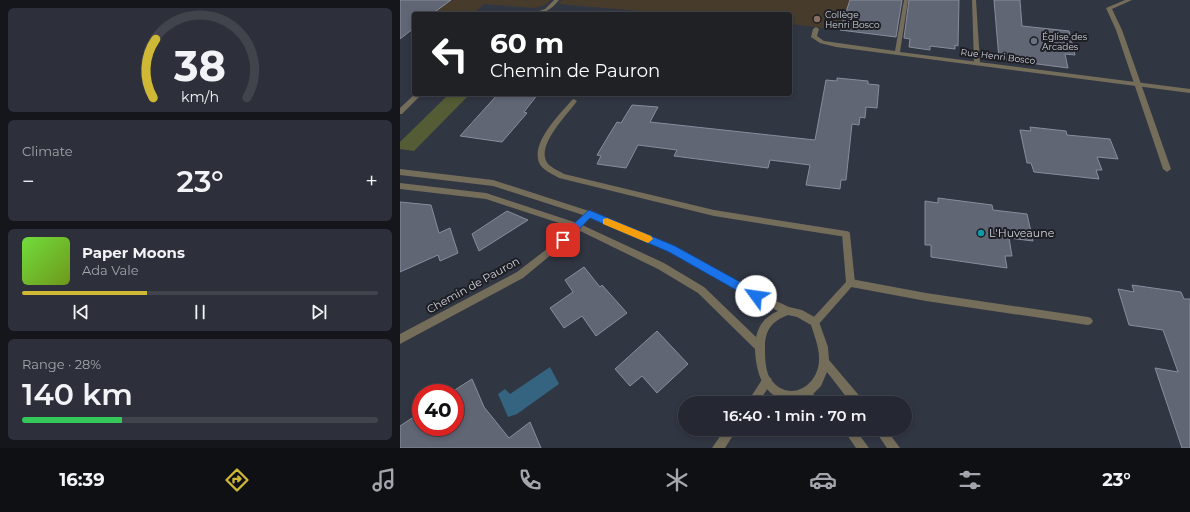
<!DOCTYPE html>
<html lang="en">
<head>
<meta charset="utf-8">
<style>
  :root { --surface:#252832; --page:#2d303a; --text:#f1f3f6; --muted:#a3a6ac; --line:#42444d; --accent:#d0b837 }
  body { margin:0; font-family:Montserrat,sans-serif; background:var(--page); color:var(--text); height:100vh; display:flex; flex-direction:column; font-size:15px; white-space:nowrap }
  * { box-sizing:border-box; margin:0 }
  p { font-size:13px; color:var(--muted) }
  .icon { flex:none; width:22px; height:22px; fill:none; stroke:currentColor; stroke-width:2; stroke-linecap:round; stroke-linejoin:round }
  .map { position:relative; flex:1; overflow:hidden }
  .side { display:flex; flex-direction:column; gap:8px; padding:8px; background:#14161c; width:400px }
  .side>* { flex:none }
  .banner { position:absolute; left:12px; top:12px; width:380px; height:84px; border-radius:4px; box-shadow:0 2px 6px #0003,0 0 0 1px var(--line); background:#202124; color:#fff; overflow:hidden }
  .speed { position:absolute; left:12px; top:384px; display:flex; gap:8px; font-size:20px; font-weight:700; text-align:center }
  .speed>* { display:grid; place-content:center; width:52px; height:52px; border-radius:50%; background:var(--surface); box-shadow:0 2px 6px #0003,0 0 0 1px var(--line); line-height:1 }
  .speed .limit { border:6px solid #d22; background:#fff; color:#111 }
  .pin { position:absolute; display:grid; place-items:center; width:34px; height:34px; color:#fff; margin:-17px; border-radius:8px; box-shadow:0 2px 6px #0006 }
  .me { position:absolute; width:44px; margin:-22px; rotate:301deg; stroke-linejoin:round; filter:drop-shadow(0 0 3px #0008) }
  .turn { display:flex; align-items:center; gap:14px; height:84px; padding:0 12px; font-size:18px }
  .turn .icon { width:52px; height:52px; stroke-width:2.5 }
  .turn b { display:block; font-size:28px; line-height:34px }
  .big { font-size:30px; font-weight:600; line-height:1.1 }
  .side .tile { flex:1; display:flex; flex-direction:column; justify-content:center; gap:6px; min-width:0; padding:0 14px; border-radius:6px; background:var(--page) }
  .side .dial { align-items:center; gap:0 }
  .dial svg { height:104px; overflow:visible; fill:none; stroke:var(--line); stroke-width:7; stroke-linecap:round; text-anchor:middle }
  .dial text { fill:var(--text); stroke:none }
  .song { display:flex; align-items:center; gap:12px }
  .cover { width:48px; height:48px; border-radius:6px; background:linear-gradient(135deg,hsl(100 70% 55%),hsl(80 70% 35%)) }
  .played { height:4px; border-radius:2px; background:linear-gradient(90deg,var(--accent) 35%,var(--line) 35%) }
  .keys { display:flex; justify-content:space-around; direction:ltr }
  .heat { display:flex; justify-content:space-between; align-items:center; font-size:22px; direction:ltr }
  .charge { height:6px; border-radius:3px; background:linear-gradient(90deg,#34c759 28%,var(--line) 0) }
  .trip { position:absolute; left:278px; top:396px; width:234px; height:40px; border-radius:20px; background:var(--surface); box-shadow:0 2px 6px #0003,0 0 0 1px var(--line); font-weight:600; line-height:40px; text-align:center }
  .tabs { display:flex; height:64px; justify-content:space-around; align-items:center; background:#0f1014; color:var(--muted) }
  .tabs .icon { width:28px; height:28px }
  .tabs .on { color:var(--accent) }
  .tabs b { font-size:18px; color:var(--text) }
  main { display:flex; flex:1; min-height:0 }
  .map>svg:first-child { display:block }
  .education { fill:#473c2c }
  .green { fill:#535c35 }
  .water { fill:#34647f }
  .building { fill:#616675; stroke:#888d9d }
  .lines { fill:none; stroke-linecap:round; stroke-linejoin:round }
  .service { fill:#746d5a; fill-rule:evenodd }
  .pedestrian { fill:#746d5a; fill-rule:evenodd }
  .minor { fill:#746d5a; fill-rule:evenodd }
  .tertiary { fill:#746d5a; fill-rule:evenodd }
  .route { fill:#1a73e8; stroke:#114b97 }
  .slow { fill:#f59e0b }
  .education-dot { fill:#8d6e63; stroke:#1c1e24; stroke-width:1.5 }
  .worship-dot { fill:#6b7280; stroke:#1c1e24; stroke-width:1.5 }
  .culture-dot { fill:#0f9aa8; stroke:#1c1e24; stroke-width:1.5 }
  .labels { text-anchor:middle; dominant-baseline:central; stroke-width:4; stroke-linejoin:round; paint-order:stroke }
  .far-poi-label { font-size:9px; fill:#d0d3db; stroke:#1c1e24; text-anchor:start }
  .far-street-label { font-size:9px; fill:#d0d3db; stroke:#1c1e24 }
  .poi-label { font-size:11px; fill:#d0d3db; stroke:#1c1e24; text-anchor:start }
  .street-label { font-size:11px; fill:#d0d3db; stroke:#1c1e24 }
</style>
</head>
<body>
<main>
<section class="side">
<div class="tile dial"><svg viewBox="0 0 100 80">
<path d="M14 69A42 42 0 1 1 86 69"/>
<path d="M14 69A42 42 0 0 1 16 24" stroke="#d0b837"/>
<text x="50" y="56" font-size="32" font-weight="700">38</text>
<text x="50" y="72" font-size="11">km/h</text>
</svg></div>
<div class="tile"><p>Climate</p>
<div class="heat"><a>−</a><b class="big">23°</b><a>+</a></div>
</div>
<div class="tile">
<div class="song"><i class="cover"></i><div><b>Paper Moons</b><p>Ada Vale</p></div></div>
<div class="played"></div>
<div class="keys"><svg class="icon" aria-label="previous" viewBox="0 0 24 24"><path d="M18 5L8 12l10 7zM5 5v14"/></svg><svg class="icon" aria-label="pause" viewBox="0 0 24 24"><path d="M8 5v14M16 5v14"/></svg><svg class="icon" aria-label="next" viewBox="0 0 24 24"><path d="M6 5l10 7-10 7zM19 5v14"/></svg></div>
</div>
<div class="tile"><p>Range · 28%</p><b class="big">140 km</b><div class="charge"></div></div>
</section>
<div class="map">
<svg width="790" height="448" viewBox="0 0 790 448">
  <rect width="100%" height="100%" fill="#313643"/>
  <g class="education">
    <polygon points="0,0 151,0 145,5 135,8 84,4 73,14 14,14"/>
    <polygon points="162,0 450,0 440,30 390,24 390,14 274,14 158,4"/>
  </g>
  <polygon class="green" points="49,94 70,94 14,151 0,149 0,142"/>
  <polygon class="water" points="150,367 159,384 117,414 108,417 98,394 105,389 110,394"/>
  <g class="building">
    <polygon points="0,0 51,0 32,14 14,14 14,28 0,39"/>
    <polygon points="450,0 502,0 496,37 440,30"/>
    <polygon points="509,0 559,0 558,46 555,45 555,49 530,46 530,50 509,47 510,39 504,38"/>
    <polygon points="594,0 620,0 622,26 669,31 675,55 665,54 668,68 599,59"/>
    <polygon points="437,78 468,81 468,84 479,85 477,108 466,107 465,118 460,117 459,125 452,124 446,180 441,180 440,189 406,185 410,165 370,160 368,168 274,156 277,150 238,145 226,168 197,164 201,156 197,155 212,130 217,122 221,123 232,105 258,107 250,122 415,140 426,80 437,81"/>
    <polygon points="98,94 138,94 124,112 127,113 102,142 60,136"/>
    <polygon points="630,127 666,131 667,135 710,139 718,159 697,157 702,170 696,170 699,179 634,172 631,163 627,163 620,130 631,131"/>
    <polygon points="538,198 592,205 593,210 627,214 633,241 609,238 612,256 605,256 607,268 531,257 531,245 525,245 525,201 538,203"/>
    <polygon points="0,202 31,205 39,233 50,228 58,253 40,261 38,255 0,272"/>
    <polygon points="107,211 128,220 79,251 72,234"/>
    <polygon points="184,267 200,287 202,285 227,313 196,336 182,316 164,328 150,308 173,292 165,280"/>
    <polygon points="732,285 781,292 784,299 790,299 790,448 782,448 755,368 778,372 763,330 729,325 718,289 734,292"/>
    <polygon points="257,331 288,364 257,393 242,376 230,386 215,369"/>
    <polygon points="72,379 84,407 109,438 130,422 141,448 0,448 0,426 21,412 21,427 55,427 55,393 50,393"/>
  </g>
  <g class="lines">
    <g class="service">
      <polygon points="725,0 732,0 712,9 722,30 771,169 767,172 763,169 716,30 706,8"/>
      <path d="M174,99L177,101C168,114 134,147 148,164C152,168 159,171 164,174L314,210L446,231L449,232L450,234L449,236L446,237L314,216L159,178C154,175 145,171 141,166C127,146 160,114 172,100Z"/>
      <polygon points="451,279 526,293 688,317 691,318 693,321 691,324 688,325 526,301 451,287 448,286 447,283 448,280"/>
    </g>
    <g class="pedestrian">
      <path d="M154,0H159C151,10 144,14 130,14L145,9Z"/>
      <polygon points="572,0 576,0 580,63 577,65 574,63"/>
      <polygon points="108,12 123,12 126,14 105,14"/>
    </g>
    <g class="minor">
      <polygon points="504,0 508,0 500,52 790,89 790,93 436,47 420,43 411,37 413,29 416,27 419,29 417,36 424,41 495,51"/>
      <polygon points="15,94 22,94 2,114 0,114 0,108"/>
      <polygon points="189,211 192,212 193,214 192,216 158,249 123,278 0,344 0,334 117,272 152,245 186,212"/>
      <polygon points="446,231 449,232 450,234 455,283 418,325 415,326 412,325 410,322 412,319 446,282 442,234 443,232"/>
      <polygon points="367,377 371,378 372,382 358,403 347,403 363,378"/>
      <polygon points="325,429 337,429 325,448 312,448"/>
    </g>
    <g class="tertiary">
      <path d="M0,169L93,180L192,212L275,247L359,293L389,307L402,310L418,319L428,347L429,360L462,399L463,403H451L427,372L421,386L413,394L420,399L421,403H408L403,399C368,407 356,379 355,349L298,293L258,269L174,228L86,199L0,189V183L86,193L180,224L264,263L304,287L356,337C359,324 366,316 378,311L353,299L269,251L186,216L93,186L0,175ZM388,315L397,317L411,325C414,335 419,346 419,358C420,386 388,405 370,378C365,370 365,356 365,347C365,330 372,321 388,315Z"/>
      <polygon points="443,429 455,429 469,448 456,448"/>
      <polygon points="474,429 486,429 500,448 487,448"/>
    </g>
  </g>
  <polygon class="route" points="189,210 275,246 360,293 361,296 360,299 352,299 269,252 190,218 166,243 159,243 159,237"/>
  <polygon class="slow" points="207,218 251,236 253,239 248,243 203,224 203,219"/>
  <circle class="education-dot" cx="417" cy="19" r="4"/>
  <circle class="worship-dot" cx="634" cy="41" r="4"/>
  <circle class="culture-dot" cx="581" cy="233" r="4"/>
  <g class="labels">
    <g class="far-poi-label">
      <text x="425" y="14">Collège<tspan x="425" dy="10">Henri Bosco</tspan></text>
      <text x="642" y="36">Église des<tspan x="642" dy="10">Arcades</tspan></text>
    </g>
    <g class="far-street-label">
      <text transform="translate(598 56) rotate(7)">Rue Henri Bosco</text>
    </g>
    <g class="poi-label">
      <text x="589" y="233">L'Huveaune</text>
    </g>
    <g class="street-label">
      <text transform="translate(73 285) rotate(-29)">Chemin de Pauron</text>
    </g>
  </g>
</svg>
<div class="speed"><div class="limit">40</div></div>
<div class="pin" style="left:163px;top:240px;background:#d93025"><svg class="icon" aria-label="arrive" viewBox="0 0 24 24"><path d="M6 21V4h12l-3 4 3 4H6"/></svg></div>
<svg class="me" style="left:356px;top:296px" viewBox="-20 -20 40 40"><circle r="19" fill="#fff"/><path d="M0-13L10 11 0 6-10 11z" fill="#1a73e8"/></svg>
<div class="trip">16:40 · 1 min · 70 m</div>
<div class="banner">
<div class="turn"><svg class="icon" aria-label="left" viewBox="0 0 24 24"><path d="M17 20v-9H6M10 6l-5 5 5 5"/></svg><div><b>60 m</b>Chemin de Pauron</div></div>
</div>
</div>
</main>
<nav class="tabs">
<b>16:39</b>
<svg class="icon on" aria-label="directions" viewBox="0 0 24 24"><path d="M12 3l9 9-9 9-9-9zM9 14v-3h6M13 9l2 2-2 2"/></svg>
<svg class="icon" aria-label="music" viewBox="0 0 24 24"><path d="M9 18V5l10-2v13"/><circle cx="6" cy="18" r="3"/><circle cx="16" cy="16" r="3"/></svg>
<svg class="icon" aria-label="phone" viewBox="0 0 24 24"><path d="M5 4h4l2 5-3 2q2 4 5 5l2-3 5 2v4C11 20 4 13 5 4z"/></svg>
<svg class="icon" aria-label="climate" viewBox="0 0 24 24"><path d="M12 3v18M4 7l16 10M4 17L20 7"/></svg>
<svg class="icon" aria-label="car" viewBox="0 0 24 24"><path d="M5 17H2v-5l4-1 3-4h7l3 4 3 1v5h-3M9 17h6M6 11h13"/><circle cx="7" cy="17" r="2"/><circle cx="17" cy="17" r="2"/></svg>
<svg class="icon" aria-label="filters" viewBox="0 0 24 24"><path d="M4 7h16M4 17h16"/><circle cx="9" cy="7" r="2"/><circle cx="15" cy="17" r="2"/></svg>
<b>23°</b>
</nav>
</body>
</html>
